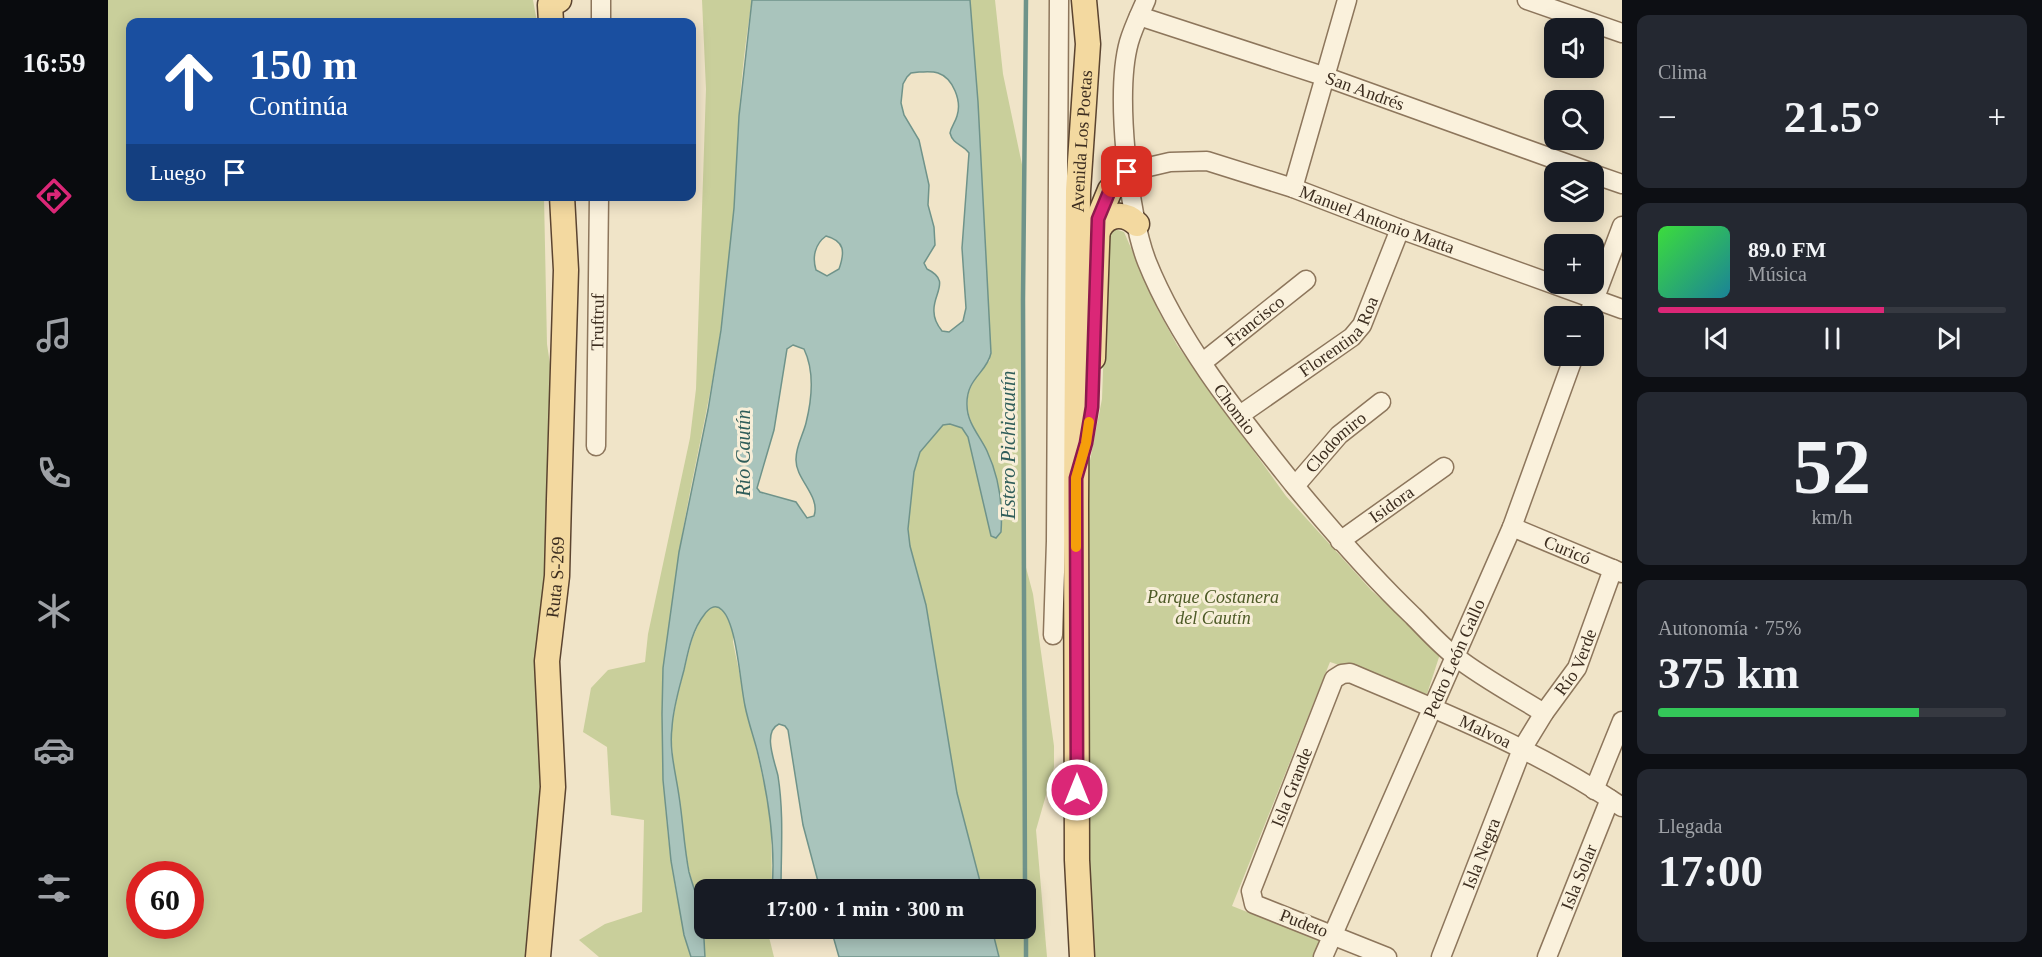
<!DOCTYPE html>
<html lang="es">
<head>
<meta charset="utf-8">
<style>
  :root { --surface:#171b24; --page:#242831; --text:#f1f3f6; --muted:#9ea1a6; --line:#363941; --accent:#db2777 }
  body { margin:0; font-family:Georgia,serif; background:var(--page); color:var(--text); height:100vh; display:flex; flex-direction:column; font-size:22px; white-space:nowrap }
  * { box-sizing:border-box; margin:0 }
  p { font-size:20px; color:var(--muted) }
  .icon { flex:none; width:33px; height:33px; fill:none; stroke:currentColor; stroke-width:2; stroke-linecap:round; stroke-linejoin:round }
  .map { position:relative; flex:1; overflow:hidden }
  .drawer { display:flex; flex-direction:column; gap:15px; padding:15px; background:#0d0f14; width:420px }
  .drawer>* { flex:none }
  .banner { position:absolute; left:18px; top:18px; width:570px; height:183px; border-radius:12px; box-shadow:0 3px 15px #0003; background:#1a4fa0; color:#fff; overflow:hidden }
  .tools { position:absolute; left:1436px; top:18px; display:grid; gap:12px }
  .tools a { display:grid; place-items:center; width:60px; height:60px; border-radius:12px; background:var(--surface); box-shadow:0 3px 15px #0003; font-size:30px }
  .speed { position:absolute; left:18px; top:861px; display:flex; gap:12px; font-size:30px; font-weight:700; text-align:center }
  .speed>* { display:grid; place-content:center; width:78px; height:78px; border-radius:50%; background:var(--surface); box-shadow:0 3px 15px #0003; line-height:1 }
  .speed .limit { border:9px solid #d22; background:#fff; color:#111 }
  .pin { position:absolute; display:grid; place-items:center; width:51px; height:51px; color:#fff; margin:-26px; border-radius:12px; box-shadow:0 3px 9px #0006 }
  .me { position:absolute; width:66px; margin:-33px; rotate:0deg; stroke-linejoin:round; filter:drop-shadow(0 0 4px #0008) }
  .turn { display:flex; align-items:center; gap:21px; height:126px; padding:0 24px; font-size:27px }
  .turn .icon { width:78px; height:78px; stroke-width:2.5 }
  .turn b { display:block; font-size:42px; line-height:51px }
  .then { display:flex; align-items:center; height:57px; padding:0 24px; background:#0003; gap:12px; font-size:22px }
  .big { font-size:45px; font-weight:600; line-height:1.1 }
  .drawer .tile { flex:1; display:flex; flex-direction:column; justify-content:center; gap:9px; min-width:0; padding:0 21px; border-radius:12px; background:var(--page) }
  .drawer .dial { align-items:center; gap:0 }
  .dial b { font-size:78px; line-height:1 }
  .song { display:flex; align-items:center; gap:18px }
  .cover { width:72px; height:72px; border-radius:9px; background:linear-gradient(135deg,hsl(120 70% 55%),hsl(190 70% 35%)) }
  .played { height:6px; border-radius:3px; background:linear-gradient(90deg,var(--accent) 65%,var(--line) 65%) }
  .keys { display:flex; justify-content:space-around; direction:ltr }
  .heat { display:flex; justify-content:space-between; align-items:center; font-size:33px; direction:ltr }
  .charge { height:9px; border-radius:4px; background:linear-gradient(90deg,#34c759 75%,var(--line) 0) }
  .trip { position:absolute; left:586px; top:879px; width:342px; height:60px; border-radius:12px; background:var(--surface); box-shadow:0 3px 15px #0003; font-weight:600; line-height:60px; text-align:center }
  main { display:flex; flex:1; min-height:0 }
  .tab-bar { display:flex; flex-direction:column; width:108px; justify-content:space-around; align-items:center; background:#090b0e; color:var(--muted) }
  .tab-bar .icon { width:42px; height:42px }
  .tab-bar .on { color:var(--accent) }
  .tab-bar b { font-size:27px; color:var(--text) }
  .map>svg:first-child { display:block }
  .green { fill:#c9cf9b; fill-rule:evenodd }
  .water { fill:#a9c4bc; stroke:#6f938a; stroke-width:1.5; fill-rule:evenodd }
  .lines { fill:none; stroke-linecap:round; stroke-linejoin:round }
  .stream { stroke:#6f938a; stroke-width:4.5 }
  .minor-casing { stroke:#8d765c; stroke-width:21 }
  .major-casing { stroke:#5b4430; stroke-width:27 }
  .minor { stroke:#faf1dc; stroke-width:18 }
  .major { stroke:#f3d9a0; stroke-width:24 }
  .route-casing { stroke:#8e194d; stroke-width:15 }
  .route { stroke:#db2777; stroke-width:10 }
  .slow { stroke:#f59e0b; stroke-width:10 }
  .labels { text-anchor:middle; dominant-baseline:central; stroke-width:6; stroke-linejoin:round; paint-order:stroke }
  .street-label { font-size:18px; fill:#3d2e20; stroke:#f7eed8 }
  .park-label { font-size:18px; font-style:italic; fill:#4d5a26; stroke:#f7eed8 }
  .water-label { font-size:20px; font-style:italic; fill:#2f5d5a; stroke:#f7eed8 }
</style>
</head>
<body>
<main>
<nav class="tab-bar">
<b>16:59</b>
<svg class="icon on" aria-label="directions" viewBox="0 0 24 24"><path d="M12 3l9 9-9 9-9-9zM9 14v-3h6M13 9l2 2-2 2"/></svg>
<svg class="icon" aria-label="music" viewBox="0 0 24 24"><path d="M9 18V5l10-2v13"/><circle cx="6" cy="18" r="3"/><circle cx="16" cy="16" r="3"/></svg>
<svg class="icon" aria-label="phone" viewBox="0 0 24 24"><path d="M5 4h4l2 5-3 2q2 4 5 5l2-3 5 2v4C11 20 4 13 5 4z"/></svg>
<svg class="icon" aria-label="climate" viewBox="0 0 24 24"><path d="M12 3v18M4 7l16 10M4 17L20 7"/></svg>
<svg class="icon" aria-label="car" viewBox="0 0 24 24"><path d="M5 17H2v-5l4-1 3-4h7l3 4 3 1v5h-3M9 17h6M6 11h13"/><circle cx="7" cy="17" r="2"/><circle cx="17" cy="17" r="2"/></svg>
<svg class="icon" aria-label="filters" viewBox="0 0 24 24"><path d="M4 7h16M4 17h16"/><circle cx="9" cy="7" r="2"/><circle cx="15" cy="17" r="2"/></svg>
</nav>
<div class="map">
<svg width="1514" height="957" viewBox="0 0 1514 957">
  <rect width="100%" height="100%" fill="#f0e4c8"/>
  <g class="green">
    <path d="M0,0H425L429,22H22V196L436,197L439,344L447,398L435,792L424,957H0ZM32,874H82V926H32Z"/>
    <path d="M594,0H644C638,38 633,77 631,116C628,146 629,177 626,208C623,248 618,288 613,328C602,404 583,478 571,553C550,685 546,827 583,957H491L471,940L497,924L534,912L536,820L503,815L499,747L475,732L483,688L500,670L537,662L540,634L582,438L588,389L598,89Z"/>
    <path d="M862,0H887L895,74L916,174V560L925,594L946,746V767L928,830L939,957H891L884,929L918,928V890L874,889L849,793L818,605L802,546L800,529L806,472L812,452L835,425L842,424L854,428L860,437L884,537L866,428C852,399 862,383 882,360L870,102Z"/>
    <polygon points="1007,229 1016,232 1050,310 1069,345 1178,496 1264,591 1333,651 1319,694 1222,662 1124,906 1213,941 1206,957 980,957 978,481 994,399 1000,235"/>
    <polygon points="609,606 616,612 625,630 625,642 634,686 658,793 663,824 664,888 664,890 597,890 597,928 659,929 666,957 597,957 594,916 582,874 576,843 571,797 566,772 563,730 569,698 584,640 593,618 601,609"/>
  </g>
  <g class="water">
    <path d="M644,0H862L870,102L883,353C879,373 858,378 859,405C859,423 872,436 879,451C891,477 895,504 893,532L888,538L883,536L860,437L854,428L842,424L835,425L812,452L806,472L800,529L802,546L818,605L849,793L874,889H712L695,825L680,730L677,726L671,724C654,732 667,762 670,776C676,814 673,851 673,889H664C668,843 660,795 649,750C645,735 640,721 637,706C632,683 629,624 614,610C607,603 600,609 596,615C584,630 580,652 576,670C571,689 565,708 564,728C561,750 568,774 571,796C575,821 576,847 581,872C585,887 591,901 594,916C596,930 596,943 597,957H583L576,935L563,861L555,780L554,714L555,668L571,552L600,410L613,330L626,208L631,116ZM811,72C817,72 824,71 830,73C845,78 854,101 849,116C847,123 843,127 842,133C845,145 855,144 861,153L854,248L858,308L855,321L841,332L834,331C830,326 826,318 826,312C824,294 844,281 819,269L816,263L827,245L826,227L820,205L821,185L811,140L796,115L793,103L795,84L799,77L803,73ZM718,236C737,241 737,252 731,269L719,276L708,270C704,257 707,244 718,236ZM685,345L696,349C707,372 704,399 698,423C695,435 688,446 688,459C687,479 713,496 706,516L699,518L688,502L652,492L649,488L666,430L679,349Z"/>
    <polygon points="723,929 884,929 891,957 731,957"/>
  </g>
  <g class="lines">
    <g class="stream">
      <polyline points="917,890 915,300 918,0"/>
      <polyline points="918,928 918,957"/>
    </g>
    <g class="minor-casing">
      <g id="minor">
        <path id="s1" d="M1038,0C1032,14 1025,28 1021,42C1007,92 1020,214 1039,262C1072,344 1132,417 1186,485C1224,531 1262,575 1305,616C1319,630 1332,645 1348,657C1375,678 1407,695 1436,713"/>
        <polyline points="1419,0 1514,33"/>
        <path id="s2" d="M1031,16L1218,77L1482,172"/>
        <polyline points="493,22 493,0"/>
        <path id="s3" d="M1019,172L1062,162L1099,161L1185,188L1292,229L1514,309"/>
        <polyline points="1485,174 1514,184"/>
        <polyline points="1185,188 1239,0"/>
        <polyline points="1480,316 1514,226"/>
        <path id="s4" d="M1095,362L1198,280"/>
        <path id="s5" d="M1132,415L1244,337L1254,325L1292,229"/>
        <path id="s6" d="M488,446L491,196"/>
        <path id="s7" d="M1187,486L1231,435L1273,402"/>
        <path id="s8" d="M1404,527L1514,573"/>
        <path id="s9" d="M1232,541L1336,467"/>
        <polyline points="945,635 948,541 951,0"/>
        <polyline points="1486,790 1514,721"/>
        <path id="s10" d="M1215,957L1404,527L1466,356"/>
        <path id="s11" d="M1279,957L1146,904L1143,891L1226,679L1234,674L1242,673C1335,712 1430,750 1514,807"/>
        <path id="s12" d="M1333,957L1414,749L1436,713L1469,668L1505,569"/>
        <path id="s13" d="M1439,957L1502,799"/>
      </g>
    </g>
    <g class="major-casing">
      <g id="major">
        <polyline points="443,22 442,5 451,0"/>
        <path d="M989,234C995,215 1014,210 1029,224"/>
        <polyline points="985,358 990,219 1002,190 1019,172"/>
        <path id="s14" d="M430,957L445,787L439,661L449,576L451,499L458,270L454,196"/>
        <path id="s15" d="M974,957L969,860L968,505L970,191L980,44L976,0"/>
      </g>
    </g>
    <use href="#minor" class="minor"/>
    <use href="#major" class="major"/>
  </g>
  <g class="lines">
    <g class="route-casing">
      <polyline id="route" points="969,790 968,478 978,443 984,407 990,219 1002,190 1019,172"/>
    </g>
    <use href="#route" class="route"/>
    <polyline class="slow" points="968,547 968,478 978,443 981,422"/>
  </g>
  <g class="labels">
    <g class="street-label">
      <text stroke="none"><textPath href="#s2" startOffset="238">San Andrés</textPath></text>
      <text stroke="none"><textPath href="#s15" startOffset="816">Avenida Los Poetas</textPath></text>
      <text stroke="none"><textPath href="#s3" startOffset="261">Manuel Antonio Matta</textPath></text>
      <text stroke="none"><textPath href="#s6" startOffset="124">Truftruf</textPath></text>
      <text stroke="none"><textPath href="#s4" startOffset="66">Francisco</textPath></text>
      <text stroke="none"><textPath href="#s5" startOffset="128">Florentina Roa</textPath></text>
      <text stroke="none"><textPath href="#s1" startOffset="440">Chomio</textPath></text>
      <text stroke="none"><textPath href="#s7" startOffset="60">Clodomiro</textPath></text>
      <text stroke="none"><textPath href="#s9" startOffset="63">Isidora</textPath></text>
      <text stroke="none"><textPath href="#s8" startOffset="60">Curicó</textPath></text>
      <text stroke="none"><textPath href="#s14" startOffset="381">Ruta S-269</textPath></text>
      <text stroke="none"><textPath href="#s10" startOffset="326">Pedro León Gallo</textPath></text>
      <text stroke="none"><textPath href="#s12" startOffset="326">Río Verde</textPath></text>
      <text stroke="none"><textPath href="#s11" startOffset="549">Malvoa</textPath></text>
      <text stroke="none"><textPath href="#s11" startOffset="268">Isla Grande</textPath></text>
      <text stroke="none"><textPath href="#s12" startOffset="111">Isla Negra</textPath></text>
      <text stroke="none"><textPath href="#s13" startOffset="86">Isla Solar</textPath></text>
      <text transform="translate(1196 923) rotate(21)">Pudeto</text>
    </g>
    <g class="park-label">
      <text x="1105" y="597">Parque Costanera<tspan x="1105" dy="21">del Cautín</tspan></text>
    </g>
    <g class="water-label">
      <text transform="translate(900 445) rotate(-90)">Estero Pichicautín</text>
      <text transform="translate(635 453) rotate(-90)">Río Cautín</text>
    </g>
  </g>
</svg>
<div class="tools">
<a><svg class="icon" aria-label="sound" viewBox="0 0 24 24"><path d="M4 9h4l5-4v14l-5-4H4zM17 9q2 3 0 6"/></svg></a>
<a><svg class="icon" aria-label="search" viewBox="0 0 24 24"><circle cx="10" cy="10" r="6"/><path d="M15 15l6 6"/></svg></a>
<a><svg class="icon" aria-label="layers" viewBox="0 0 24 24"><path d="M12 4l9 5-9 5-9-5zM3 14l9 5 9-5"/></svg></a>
<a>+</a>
<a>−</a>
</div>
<div class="speed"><div class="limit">60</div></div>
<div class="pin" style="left:1019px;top:172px;background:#d93025"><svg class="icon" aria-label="arrive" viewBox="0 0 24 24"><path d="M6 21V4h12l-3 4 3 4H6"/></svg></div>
<svg class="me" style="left:969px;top:790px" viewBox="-20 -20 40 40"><circle r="17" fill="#db2777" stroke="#fff" stroke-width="3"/><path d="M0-11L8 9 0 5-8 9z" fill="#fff"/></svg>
<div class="trip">17:00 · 1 min · 300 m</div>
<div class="banner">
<div class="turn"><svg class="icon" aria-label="ahead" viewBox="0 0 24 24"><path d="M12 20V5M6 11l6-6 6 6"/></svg><div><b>150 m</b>Continúa</div></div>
<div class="then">Luego<svg class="icon" aria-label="arrive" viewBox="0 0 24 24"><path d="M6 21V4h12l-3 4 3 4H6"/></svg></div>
</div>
</div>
<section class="drawer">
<div class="tile"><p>Clima</p>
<div class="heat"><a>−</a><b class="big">21.5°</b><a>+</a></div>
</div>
<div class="tile">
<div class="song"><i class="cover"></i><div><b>89.0 FM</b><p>Música</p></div></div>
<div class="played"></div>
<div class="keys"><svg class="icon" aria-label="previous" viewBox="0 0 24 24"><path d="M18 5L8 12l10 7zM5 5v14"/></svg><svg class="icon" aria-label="pause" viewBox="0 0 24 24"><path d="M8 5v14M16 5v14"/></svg><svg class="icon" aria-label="next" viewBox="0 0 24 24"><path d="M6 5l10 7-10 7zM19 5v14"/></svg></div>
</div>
<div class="tile dial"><b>52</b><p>km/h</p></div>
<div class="tile"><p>Autonomía · 75%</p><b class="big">375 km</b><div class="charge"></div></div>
<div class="tile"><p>Llegada</p><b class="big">17:00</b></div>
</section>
</main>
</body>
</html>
